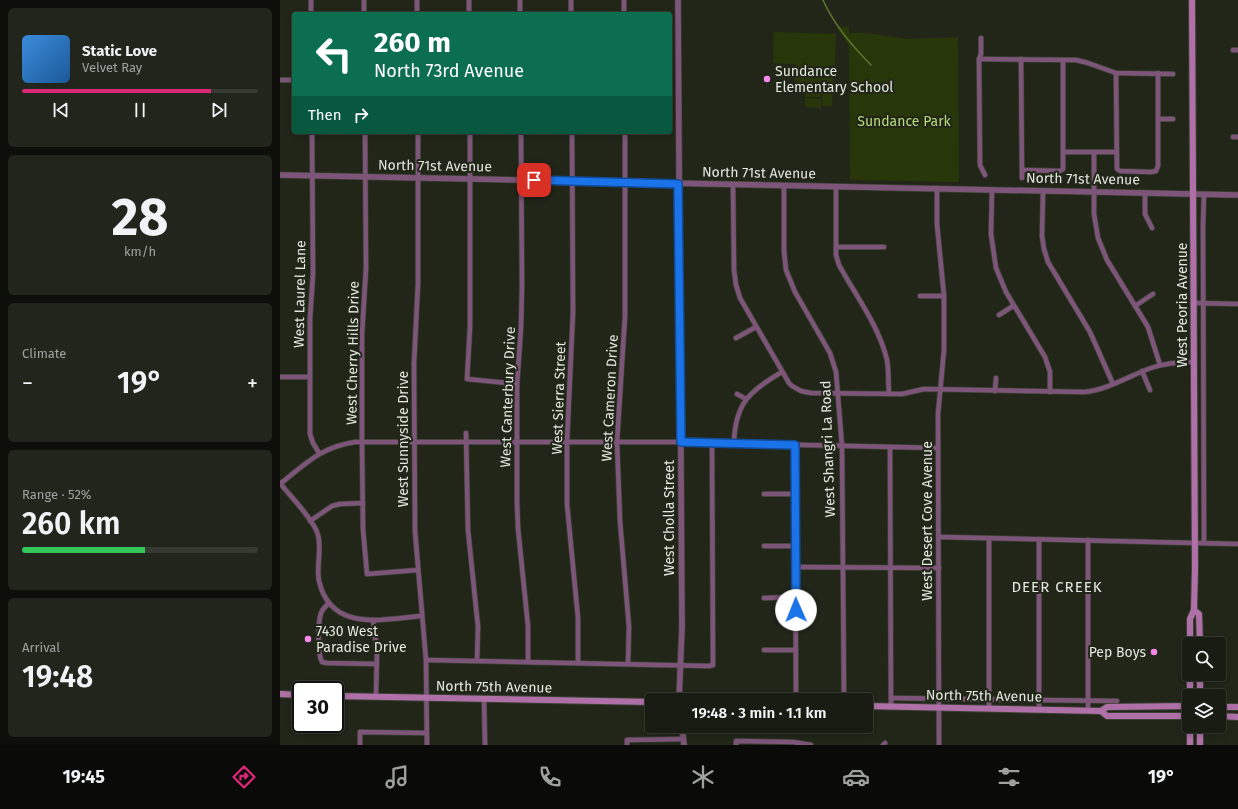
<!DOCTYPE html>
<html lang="en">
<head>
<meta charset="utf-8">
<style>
  :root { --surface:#191c13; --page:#22251c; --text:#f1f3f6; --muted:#9fa1a0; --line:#373a33; --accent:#db2777 }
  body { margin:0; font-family:"Fira Sans",sans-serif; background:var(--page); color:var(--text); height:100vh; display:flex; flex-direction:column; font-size:15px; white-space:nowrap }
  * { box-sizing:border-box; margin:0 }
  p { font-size:13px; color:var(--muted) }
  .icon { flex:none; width:22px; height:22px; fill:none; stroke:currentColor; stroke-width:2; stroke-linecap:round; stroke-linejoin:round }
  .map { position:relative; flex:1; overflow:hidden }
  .details { display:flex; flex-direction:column; gap:8px; padding:8px; background:#0e0f0a; width:280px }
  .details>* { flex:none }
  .hud { position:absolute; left:12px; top:12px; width:380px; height:122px; border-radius:4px; box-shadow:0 2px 6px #0003,0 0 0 1px var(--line); background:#0b6e4f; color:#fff; overflow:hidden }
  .tools { position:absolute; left:902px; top:637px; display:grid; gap:8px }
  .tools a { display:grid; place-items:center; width:44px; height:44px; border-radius:4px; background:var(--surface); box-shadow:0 2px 6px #0003,0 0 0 1px var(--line); font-size:20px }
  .speed { position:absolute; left:12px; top:681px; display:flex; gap:8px; font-size:20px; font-weight:700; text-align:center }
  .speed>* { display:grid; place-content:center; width:52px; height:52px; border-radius:50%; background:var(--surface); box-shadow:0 2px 6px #0003,0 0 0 1px var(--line); line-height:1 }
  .speed .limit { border:2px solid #111; border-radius:6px; background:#fff; color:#111 }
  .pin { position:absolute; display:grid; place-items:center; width:34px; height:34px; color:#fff; margin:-17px; border-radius:8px; box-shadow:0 2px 6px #0006 }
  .me { position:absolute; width:44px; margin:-22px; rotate:359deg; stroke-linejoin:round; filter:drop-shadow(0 0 3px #0008) }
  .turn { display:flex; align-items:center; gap:14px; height:84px; padding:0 16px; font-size:18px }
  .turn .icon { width:52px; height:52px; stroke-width:2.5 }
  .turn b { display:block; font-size:28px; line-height:34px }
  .then { display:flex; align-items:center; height:38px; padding:0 16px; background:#0003; gap:8px; font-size:15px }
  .big { font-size:30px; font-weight:600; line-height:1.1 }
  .details .card { flex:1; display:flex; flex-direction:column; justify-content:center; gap:6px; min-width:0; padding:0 14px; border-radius:6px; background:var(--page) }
  .details .dial { align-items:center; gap:0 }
  .dial b { font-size:52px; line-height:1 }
  .song { display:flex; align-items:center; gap:12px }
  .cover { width:48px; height:48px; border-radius:6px; background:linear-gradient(135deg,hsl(210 70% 55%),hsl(210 70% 35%)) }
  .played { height:4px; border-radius:2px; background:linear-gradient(90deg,var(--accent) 80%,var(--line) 80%) }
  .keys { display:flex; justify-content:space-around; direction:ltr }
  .heat { display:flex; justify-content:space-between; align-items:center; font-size:22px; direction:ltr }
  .charge { height:6px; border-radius:3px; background:linear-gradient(90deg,#34c759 52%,var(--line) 0) }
  .trip { position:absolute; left:365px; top:693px; width:228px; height:40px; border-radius:4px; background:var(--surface); box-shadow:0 2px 6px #0003,0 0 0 1px var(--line); font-weight:600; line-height:40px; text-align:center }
  .tab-bar { display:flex; height:64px; justify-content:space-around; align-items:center; background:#0a0b08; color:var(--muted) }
  .tab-bar .icon { width:28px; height:28px }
  .tab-bar .on { color:var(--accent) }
  .tab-bar b { font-size:18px; color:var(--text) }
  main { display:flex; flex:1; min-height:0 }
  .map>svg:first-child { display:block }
  .green { fill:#283709 }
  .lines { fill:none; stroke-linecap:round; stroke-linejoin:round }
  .stream { stroke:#5d7630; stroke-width:1.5 }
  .minor-casing { stroke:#3c4135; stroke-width:6 }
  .tertiary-casing { stroke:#3c4135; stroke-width:7 }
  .secondary-casing { stroke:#3c4135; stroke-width:8 }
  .minor { stroke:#7d5578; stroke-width:4.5 }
  .tertiary { stroke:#7d5578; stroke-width:5.5 }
  .secondary { stroke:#af70a8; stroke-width:6 }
  .route-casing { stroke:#114b97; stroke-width:10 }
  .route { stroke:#1a73e8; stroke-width:7 }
  .poi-dot { fill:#f788ec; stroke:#212619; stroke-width:1.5 }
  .labels { text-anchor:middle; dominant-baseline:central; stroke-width:4; stroke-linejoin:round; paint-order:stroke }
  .poi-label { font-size:14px; fill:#e3e7de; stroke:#212619; text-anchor:start }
  .park-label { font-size:14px; fill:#b7dc7a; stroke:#212619 }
  .street-label { font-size:14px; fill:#e3e7de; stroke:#212619 }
  .neighbourhood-label { font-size:15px; letter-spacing:1px; fill:#e3e7de; stroke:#212619 }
</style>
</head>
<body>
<main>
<section class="details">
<div class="card">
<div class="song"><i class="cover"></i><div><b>Static Love</b><p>Velvet Ray</p></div></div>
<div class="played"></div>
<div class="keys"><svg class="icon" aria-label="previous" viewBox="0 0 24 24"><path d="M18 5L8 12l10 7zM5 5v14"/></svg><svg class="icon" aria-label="pause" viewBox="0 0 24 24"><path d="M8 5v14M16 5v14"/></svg><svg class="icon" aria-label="next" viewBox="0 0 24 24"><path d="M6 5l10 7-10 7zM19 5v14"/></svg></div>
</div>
<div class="card dial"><b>28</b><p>km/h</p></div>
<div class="card"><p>Climate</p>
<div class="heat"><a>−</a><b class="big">19°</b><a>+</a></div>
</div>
<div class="card"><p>Range · 52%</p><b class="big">260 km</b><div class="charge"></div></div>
<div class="card"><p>Arrival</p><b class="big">19:48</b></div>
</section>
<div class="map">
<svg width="958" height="745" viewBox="0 0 958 745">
  <rect width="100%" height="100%" fill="#212619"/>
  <g class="green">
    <polygon points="556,27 569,27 569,33 586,33 628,39 678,37 679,182 570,180 569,46"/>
    <polygon points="494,32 556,34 555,65 548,66 553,79 554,86 519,85 515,80 516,64 493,63"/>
    <polygon points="526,87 542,88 541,97 525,97"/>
    <polygon points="543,90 553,90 552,106 542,106"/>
    <polygon points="525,98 541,99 541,108 525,107"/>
  </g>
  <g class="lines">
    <path class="stream" d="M543,0C554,25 572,46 591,65"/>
    <g class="minor-casing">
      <g id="minor">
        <polyline points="31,0 31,14"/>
        <polyline points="84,0 84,14"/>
        <polyline points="137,0 137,14"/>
        <polyline points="189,0 189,14"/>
        <polyline points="240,0 240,14"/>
        <polyline points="291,0 291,14"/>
        <polyline points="344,0 344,14"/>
        <polyline points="701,38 701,54 699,59 700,165 705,175"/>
        <polyline points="953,50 958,50"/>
        <polyline points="699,59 796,60 808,63 836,73 893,74"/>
        <polyline points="741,59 742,178"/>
        <polyline points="836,73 837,169 840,171 871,172 876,171 878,166 878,73"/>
        <polyline points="0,80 14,80"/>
        <polyline points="878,119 893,119"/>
        <polyline points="32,132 33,274 30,319 30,434 33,443 39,453"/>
        <polyline points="85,132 86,268 82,334 82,442 83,529 87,574 138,570"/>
        <polyline points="138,132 138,283 134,364 135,531 146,660 147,745"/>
        <polyline points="190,132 190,327 187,379 237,384"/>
        <polyline points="241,132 242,286 241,328 237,384 237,502 238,528 248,626 248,662"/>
        <polyline points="292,132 293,312 287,442 287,504 298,618 298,663"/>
        <polyline points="345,132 345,316 337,442 340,521 349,627 348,664"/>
        <polyline points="953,137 958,137"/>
        <polyline points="783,152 836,152"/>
        <polyline points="814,152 814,214 818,238 827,260 868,327 880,365"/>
        <polyline points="742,170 780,171 783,169 783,60"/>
        <path d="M453,185L454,270L456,285L460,298L509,383L512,386L521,391L531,393L622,394L644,389L804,392C827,390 849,376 871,368C885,363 899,362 914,362"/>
        <polyline points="504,186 504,251 506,270 515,292 550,353 556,372 562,446 564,700"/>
        <path d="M556,187V255L559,265C576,296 599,326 607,360C609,371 608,383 609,394"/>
        <polyline points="657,188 657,224 664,296 664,350 658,414 659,745"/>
        <polyline points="712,190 711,234 716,268 726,292 765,357 770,372 770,392"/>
        <polyline points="763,191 762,236 764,249 768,262 810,332 833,384"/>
        <polyline points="865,193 865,214 872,228"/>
        <polyline points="556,247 604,247"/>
        <polyline points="640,296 664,296"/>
        <polyline points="914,303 958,304"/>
        <polyline points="855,306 873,294"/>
        <polyline points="719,315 733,306"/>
        <polyline points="456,338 476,327"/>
        <polyline points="862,371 870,390"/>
        <polyline points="0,377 30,377"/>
        <polyline points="715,391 716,378"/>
        <polyline points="457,394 466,399"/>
        <polyline points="186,433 188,530 198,627 197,661"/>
        <path d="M454,443C455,404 469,391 502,372"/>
        <polyline points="515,445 516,700"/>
        <polyline points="610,447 611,706"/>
        <path d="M0,483C10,496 34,520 38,535C42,550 36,566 39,581C51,633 104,619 142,616"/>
        <path d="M0,484C25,464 41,447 75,442H401L658,448"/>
        <polyline points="484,494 515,494"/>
        <polyline points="30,521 52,506 60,504 83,503"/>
        <polyline points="659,537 958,544"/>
        <polyline points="709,538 709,708"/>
        <polyline points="759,539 759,709"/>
        <polyline points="808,540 808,710"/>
        <polyline points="924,543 923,225 924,194"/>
        <polyline points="484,546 515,546"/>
        <polyline points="516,567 659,568"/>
        <polyline points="484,598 516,597"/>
        <path d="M49,603C46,606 43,608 41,613C38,622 37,653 42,662L47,663L97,664"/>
        <polyline points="93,620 97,651 96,696"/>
        <polyline points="484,650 516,650"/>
        <polyline points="146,660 429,666 433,665 432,443"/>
        <polyline points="611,698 837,701"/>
        <polyline points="204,699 205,745"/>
        <polyline points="459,700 461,696 516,696"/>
        <polyline points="80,745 80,732 146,733"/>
        <polyline points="347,745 347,740 404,739"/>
        <polyline points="456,745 456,741 513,742 531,745"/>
        <polyline points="603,745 605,743"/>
      </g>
    </g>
    <g class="tertiary-casing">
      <g id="tertiary">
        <polyline points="398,0 402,627 399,700"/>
        <polyline points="0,175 958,195"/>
        <polyline points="402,726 404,745"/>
      </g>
    </g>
    <g class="secondary-casing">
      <g id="secondary">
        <polyline points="914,610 919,614 920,644"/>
        <polyline points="910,644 910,619 914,610 915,568 912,0"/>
        <polyline points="910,674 910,696"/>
        <polyline points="920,674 920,696"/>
        <polyline points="0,694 21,695"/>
        <polyline points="55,696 372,702"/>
        <polyline points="586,706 821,711 827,707 909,706"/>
        <polyline points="939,707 958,707"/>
        <polyline points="821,711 827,716 909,716"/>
        <polyline points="939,716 958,717"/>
        <polyline points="910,726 910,745"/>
        <polyline points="920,726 920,745"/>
      </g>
    </g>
    <use href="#minor" class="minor"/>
    <use href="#tertiary" class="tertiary"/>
    <use href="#secondary" class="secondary"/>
  </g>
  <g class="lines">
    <g class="route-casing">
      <polyline id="route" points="254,180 398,184 401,442 515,445 516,610"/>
    </g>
    <use href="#route" class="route"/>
  </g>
  <g class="poi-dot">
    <circle cx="487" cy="79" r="4"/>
    <circle cx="28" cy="639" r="4"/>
    <circle cx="874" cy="652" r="4"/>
  </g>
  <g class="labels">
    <g class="poi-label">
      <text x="495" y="71">Sundance<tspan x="495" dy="16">Elementary School</tspan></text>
      <text x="36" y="631">7430 West<tspan x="36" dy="16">Paradise Drive</tspan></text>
      <text x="866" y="652" text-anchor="end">Pep Boys</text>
    </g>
    <g class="park-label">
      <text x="624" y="121">Sundance Park</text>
    </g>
    <g class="street-label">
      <text transform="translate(155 166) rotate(1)">North 71st Avenue</text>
      <text transform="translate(479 173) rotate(1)">North 71st Avenue</text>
      <text transform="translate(803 179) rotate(1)">North 71st Avenue</text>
      <text transform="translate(20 294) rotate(-89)">West Laurel Lane</text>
      <text transform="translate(902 305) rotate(-90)">West Peoria Avenue</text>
      <text transform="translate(73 353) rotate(-89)">West Cherry Hills Drive</text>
      <text transform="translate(228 397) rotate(-88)">West Canterbury Drive</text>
      <text transform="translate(279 398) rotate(-88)">West Sierra Street</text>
      <text transform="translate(330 398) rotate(-87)">West Cameron Drive</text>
      <text transform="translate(123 439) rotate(-90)">West Sunnyside Drive</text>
      <text transform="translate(548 449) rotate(-92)">West Shangri La Road</text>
      <text transform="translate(389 518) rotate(-90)">West Cholla Street</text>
      <text transform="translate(647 521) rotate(-90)">West Desert Cove Avenue</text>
      <text transform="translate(214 687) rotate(1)">North 75th Avenue</text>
      <text transform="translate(704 696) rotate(1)">North 75th Avenue</text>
    </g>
    <g class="neighbourhood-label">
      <text x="777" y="587">DEER CREEK</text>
    </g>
  </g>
</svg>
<div class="tools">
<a><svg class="icon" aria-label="search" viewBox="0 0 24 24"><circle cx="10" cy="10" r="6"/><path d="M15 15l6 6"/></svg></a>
<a><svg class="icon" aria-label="layers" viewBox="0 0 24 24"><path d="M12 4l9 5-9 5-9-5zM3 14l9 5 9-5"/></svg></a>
</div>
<div class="speed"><div class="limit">30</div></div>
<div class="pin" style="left:254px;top:180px;background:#d93025"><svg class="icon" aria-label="arrive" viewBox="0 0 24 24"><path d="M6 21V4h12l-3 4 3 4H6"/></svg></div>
<svg class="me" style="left:516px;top:610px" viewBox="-20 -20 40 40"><circle r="19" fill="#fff"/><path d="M0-13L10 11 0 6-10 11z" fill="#1a73e8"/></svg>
<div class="trip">19:48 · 3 min · 1.1 km</div>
<div class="hud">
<div class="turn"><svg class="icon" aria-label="left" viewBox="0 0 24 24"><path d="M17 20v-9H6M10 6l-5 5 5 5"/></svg><div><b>260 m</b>North 73rd Avenue</div></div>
<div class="then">Then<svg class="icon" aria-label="right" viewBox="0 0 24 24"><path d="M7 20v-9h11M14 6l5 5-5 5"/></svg></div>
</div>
</div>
</main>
<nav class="tab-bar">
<b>19:45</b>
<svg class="icon on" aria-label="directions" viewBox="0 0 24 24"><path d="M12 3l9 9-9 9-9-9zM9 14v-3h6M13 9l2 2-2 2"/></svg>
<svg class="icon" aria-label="music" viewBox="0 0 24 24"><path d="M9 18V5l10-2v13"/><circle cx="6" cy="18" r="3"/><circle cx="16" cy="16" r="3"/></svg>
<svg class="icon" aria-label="phone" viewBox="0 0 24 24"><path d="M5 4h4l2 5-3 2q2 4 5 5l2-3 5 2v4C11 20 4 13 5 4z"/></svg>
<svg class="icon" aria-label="climate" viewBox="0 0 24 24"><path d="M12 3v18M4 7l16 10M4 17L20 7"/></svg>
<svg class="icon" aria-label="car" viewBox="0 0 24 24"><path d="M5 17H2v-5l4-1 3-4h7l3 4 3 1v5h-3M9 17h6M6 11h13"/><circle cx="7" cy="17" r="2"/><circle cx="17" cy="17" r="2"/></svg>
<svg class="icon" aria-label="filters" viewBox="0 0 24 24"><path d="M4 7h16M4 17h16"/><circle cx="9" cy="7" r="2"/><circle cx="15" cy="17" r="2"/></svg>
<b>19°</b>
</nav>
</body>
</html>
